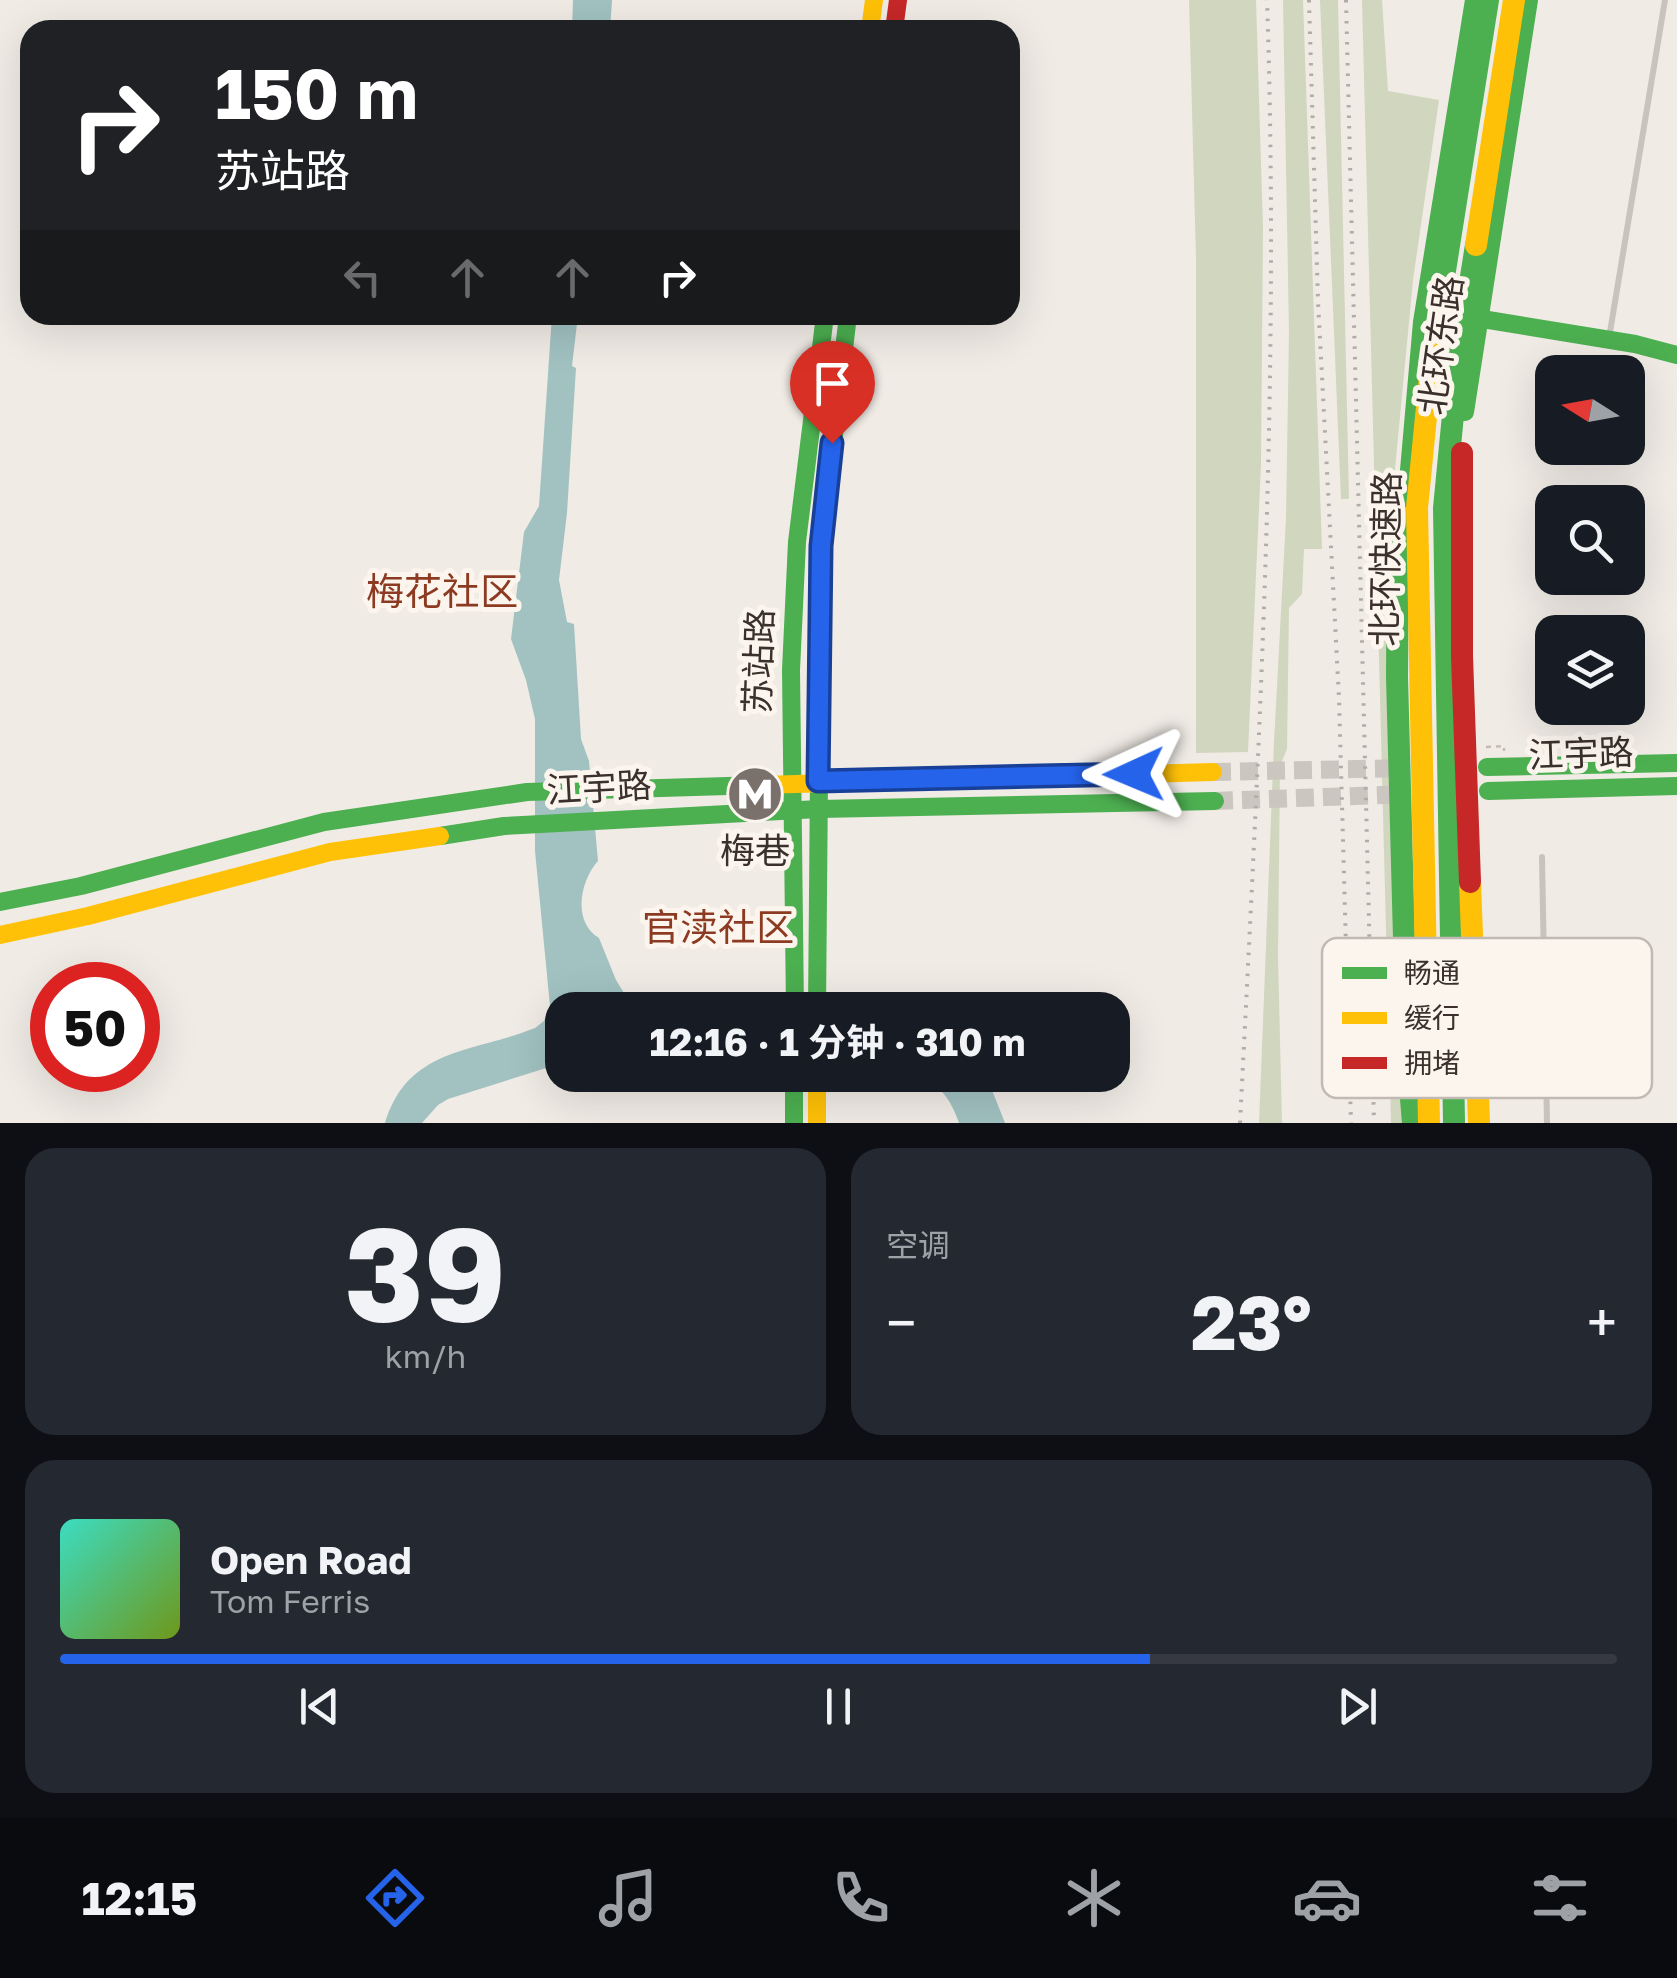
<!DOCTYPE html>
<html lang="zh">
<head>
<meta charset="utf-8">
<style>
  :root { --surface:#171b24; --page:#242831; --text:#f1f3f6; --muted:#9ea1a6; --line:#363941; --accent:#2563eb }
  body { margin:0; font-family:"Golos Text","Noto Sans SC",sans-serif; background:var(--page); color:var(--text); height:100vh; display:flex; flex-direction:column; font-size:38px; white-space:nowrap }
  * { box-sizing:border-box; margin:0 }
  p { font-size:32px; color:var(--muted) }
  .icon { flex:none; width:55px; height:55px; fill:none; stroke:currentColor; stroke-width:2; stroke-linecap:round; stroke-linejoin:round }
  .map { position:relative; height:1123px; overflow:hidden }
  .side { display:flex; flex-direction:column; gap:25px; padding:25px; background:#0d0f14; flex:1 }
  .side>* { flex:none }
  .top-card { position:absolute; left:20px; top:20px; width:1000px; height:305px; border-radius:30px; box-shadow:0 10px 40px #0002; background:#202124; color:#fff; overflow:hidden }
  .needle { width:65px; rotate:281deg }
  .fabs { position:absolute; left:1535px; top:355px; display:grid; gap:20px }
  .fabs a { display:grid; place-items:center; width:110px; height:110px; border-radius:20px; background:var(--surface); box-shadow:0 10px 40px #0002; font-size:50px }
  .speed { position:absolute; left:30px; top:962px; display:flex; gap:20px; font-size:50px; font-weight:700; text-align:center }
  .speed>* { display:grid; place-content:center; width:130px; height:130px; border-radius:50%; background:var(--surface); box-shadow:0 10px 40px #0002; line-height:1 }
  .speed .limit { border:15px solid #d22; background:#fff; color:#111 }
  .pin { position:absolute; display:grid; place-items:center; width:85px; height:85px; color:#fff; margin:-102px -42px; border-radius:50% 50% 50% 0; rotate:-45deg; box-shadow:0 0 10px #0007 }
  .pin .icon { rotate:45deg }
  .me { position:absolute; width:110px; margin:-55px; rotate:269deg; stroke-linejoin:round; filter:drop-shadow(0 0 8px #0008) }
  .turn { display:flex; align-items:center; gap:35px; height:210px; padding:0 30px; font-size:45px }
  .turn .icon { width:130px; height:130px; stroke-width:2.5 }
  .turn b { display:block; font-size:70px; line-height:85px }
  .lanes { display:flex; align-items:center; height:95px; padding:0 30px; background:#0003; justify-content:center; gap:50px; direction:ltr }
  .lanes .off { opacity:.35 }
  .big { font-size:75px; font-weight:700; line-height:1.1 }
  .side .tile { flex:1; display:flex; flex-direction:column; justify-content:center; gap:15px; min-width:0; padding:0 35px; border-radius:30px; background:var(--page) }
  .side .dial { align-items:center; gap:0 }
  .dial b { font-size:130px; line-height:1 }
  .song { display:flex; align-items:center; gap:30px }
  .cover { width:120px; height:120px; border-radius:15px; background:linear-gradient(135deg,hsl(170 70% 55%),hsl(80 70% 35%)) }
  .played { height:10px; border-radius:5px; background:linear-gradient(90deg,var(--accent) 70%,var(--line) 70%) }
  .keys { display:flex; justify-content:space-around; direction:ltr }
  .heat { display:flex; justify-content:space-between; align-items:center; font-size:55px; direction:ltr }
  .side .tiles { flex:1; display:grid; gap:25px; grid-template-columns:1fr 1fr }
  .tile:last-child { grid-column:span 2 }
  .trip { position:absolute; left:545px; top:992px; width:585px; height:100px; border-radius:30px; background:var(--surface); box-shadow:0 10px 40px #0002; font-weight:700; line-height:100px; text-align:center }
  .tab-bar { display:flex; height:160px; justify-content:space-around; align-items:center; background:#090b0e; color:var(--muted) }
  .tab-bar .icon { width:70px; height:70px }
  .tab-bar .selected { color:var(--accent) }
  .tab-bar b { font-size:45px; color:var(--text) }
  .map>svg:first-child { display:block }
  .green { fill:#d1d6bf }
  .water { fill:#a1c2c1 }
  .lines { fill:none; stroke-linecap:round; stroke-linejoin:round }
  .secondary-tunnel { stroke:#ccc6c0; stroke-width:18; stroke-dasharray:18 9; stroke-linecap:butt }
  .path { stroke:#c2bbb6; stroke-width:2.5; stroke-dasharray:5 5; stroke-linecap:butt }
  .lane { stroke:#c9c3be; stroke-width:6 }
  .fast { stroke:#4caf50; stroke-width:18 }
  .slow { stroke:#ffc107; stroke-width:18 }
  .jam { stroke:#c62828; stroke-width:18 }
  .rail { stroke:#b1aca8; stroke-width:4; stroke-dasharray:2.5 8; stroke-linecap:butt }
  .fast-bridge { stroke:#4caf50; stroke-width:22 }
  .slow-bridge { stroke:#ffc107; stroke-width:22 }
  .jam-bridge { stroke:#c62828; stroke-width:22 }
  .route-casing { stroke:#184099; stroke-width:25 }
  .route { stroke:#2563eb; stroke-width:18 }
  .labels { text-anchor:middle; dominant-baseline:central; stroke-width:10; stroke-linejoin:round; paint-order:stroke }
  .street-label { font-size:35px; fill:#3b302b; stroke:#fbf5ee }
  .poi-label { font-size:35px; fill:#3b302b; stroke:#fbf5ee }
  .neighbourhood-label { font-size:38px; fill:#8c3b22; stroke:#fbf5ee }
  .key { fill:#fbf5ee; stroke:#c1bab4; stroke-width:2.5 }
  .key-label { font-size:28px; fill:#3b302b }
</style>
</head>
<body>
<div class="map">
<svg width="1677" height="1123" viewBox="0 0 1677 1123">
  <rect width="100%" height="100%" fill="#f0ebe5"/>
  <g class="green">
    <polygon points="1189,0 1256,0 1263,229 1261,464 1248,752 1196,753 1196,258"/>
    <polygon points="1283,0 1303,0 1322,549 1304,549 1302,594 1289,608 1287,749 1280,766 1278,957 1282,1123 1259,1123 1274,742 1286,518 1289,333"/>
    <polygon points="1320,0 1338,0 1349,499 1341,499"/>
    <polygon points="1362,0 1382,0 1388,91 1439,100 1413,280 1391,511 1406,1123 1391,1123"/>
  </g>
  <g class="water">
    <polygon points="573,0 612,0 610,30 572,30"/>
    <path d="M552,315H578L572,366L576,368L567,513L559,580L567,622L574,624L581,739L589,761L598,861C580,881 572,922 599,938L616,980L624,993L644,1010H562V1063L448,1099L438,1105L422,1123H385C408,1047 473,1053 535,1028L544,1021L550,1006L535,851V719L526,680L511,639L524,532L539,506Z"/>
    <path d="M857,1075H986L1005,1123H959C940,1066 907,1078 857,1075Z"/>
  </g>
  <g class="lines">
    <g class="secondary-tunnel">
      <polyline points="1213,772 1407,768"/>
      <polyline points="1215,801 1409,794"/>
    </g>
    <polyline class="path" points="1486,747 1504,746 1504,751"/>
    <g class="lane">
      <polyline points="1609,338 1665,0"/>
      <polyline points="1542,857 1547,1123"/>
      <polyline points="1478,968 1544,965"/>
    </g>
    <g class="fast">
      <polyline points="1427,310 1635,344 1677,355"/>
      <polyline points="1465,412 1529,0"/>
      <polyline points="1407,493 1422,322 1474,0"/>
      <polyline points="1487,767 1677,763"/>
      <polyline points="1488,791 1677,786"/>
      <polyline points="440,836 504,826 819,809 1215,801"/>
      <polyline points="0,902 81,886 324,822 527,792 761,785"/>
      <polyline points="795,1010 791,670 797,542 825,315"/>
      <polyline points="817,1010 821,546 848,315"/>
      <polyline points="794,1075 794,1123"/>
      <polyline points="1408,1087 1411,1123"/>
    </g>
    <g class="slow">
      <polyline points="870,30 874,0"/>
      <polyline points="761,785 1213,772"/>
      <polyline points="0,935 88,916 330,852 440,836"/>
      <polyline points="817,1075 817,1123"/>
    </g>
    <polyline class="jam" points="894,30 898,0"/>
    <g class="rail">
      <polyline points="1309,0 1318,301 1339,698 1351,1123"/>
      <polyline points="1346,0 1374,1123"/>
      <path d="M1240,1123C1259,749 1280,375 1267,0"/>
    </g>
    <g class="fast-bridge">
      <polyline points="1433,346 1488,0"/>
      <polyline points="1405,489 1398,528 1397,677 1408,1087"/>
      <polyline points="1454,1123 1444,508 1459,353 1476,245"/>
    </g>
    <g class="slow-bridge">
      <polyline points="1476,245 1514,0"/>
      <polyline points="1470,882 1479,1123"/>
      <polyline points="1429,1123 1417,508 1433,346"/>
    </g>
    <polyline class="jam-bridge" points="1462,453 1462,656 1470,882"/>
  </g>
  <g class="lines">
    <g class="route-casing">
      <polyline id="route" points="832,443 821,546 818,781 1134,774"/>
    </g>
    <use href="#route" class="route"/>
  </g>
  <defs>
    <g id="metro-disc" transform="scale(2.875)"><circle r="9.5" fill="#7a716c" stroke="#fbf5ee"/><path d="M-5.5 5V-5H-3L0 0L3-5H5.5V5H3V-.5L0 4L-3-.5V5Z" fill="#fff"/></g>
  </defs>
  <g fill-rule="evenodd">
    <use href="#metro-disc" x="755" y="794"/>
  </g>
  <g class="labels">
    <g class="street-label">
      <text transform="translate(1440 345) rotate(-82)">北环东路</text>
      <text transform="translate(1385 559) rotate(-89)">北环快速路</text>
      <text transform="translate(758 661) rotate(-88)">苏站路</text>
      <text transform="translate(1581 753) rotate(-2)">江宇路</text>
      <text transform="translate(599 787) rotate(-3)">江宇路</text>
    </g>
    <g class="poi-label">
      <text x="755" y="850">梅巷</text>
    </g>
    <g class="neighbourhood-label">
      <text x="442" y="590">梅花社区</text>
      <text x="718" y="926">官渎社区</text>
    </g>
  </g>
  <rect x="1322" y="938" width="330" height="160" rx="15" class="key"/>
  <rect x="1342" y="967" width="45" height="12" fill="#4caf50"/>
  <rect x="1342" y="1012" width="45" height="12" fill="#ffc107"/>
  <rect x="1342" y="1057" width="45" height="12" fill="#c62828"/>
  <g class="key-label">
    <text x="1404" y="983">畅通</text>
    <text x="1404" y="1028">缓行</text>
    <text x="1404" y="1073">拥堵</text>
  </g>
</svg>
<div class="fabs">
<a><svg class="needle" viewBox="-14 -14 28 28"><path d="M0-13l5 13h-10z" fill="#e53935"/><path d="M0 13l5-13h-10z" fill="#9ea1a6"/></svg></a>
<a><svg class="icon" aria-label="search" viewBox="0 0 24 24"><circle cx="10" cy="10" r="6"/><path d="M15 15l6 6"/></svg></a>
<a><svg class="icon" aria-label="layers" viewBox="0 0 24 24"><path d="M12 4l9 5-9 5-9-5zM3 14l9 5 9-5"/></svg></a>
</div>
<div class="speed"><div class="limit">50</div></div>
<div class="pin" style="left:832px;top:443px;background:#d93025"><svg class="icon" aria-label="arrive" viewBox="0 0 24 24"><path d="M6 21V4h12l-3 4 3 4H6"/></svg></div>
<svg class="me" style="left:1134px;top:774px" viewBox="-20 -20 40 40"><path d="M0-17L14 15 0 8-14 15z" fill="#2563eb" stroke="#fff" stroke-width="4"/></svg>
<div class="trip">12:16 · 1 分钟 · 310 m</div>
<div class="top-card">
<div class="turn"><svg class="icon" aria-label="right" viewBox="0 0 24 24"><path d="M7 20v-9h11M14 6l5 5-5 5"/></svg><div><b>150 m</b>苏站路</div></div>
<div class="lanes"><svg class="icon off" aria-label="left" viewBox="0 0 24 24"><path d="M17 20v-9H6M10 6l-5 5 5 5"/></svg><svg class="icon off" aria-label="ahead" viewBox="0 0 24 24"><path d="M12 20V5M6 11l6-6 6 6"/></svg><svg class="icon off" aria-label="ahead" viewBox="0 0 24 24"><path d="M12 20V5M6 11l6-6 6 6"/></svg><svg class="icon" aria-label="right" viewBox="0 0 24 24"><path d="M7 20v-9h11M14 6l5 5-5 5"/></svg></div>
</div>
</div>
<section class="side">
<div class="tiles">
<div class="tile dial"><b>39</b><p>km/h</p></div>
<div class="tile"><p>空调</p>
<div class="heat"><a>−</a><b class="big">23°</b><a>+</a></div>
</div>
<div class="tile">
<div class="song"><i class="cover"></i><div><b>Open Road</b><p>Tom Ferris</p></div></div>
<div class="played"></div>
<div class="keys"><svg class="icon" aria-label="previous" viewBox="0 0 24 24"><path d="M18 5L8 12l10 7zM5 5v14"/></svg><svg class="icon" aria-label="pause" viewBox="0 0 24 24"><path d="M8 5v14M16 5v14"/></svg><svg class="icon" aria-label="next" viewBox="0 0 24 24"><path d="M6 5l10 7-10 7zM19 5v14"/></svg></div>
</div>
</div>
</section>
<nav class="tab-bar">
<b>12:15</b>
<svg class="icon selected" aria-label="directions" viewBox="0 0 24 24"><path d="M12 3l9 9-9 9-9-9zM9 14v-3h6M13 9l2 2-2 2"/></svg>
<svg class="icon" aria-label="music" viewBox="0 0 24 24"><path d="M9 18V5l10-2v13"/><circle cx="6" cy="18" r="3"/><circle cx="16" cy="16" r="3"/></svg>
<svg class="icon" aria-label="phone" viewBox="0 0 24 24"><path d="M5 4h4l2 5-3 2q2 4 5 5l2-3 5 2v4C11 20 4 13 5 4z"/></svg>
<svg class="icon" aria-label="climate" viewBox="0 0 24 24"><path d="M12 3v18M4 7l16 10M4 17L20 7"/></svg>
<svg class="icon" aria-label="car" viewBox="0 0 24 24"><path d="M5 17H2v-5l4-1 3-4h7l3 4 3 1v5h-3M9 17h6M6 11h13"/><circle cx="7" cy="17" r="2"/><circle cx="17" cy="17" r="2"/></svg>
<svg class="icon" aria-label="filters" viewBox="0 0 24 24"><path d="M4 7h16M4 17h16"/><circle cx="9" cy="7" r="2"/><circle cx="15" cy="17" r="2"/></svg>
</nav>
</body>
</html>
